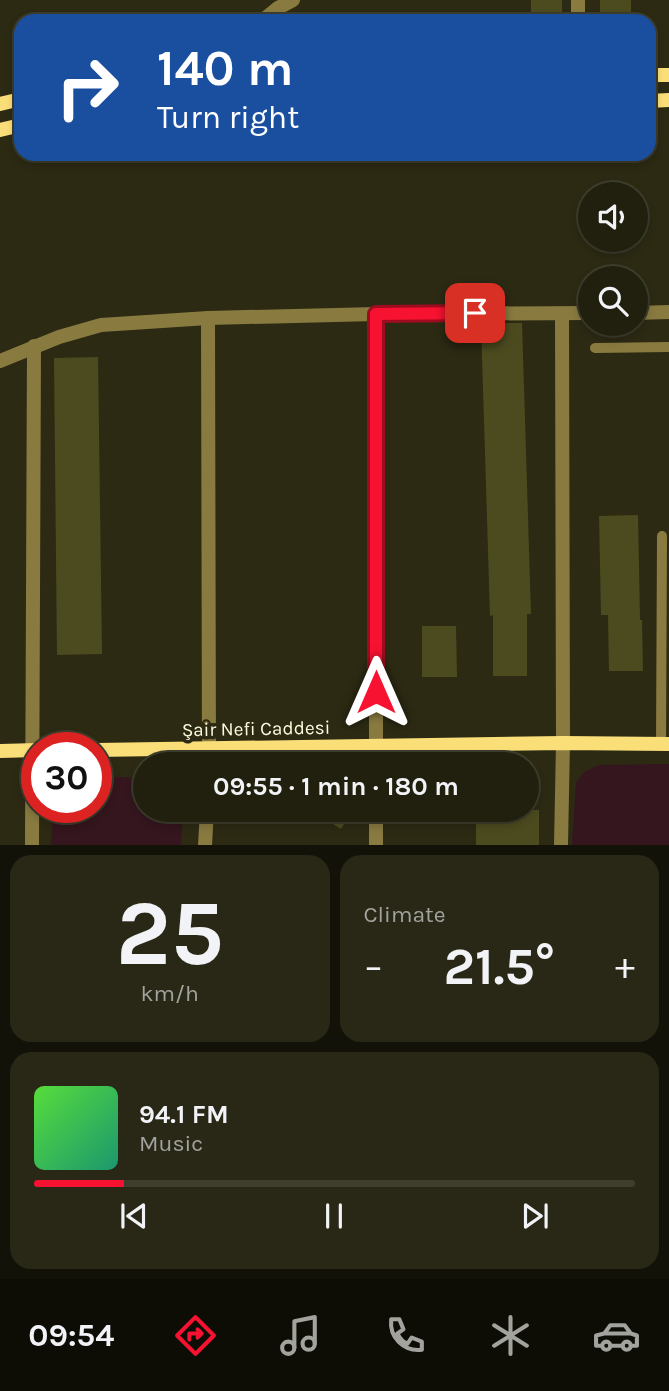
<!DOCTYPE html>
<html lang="en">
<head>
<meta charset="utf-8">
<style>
  :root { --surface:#21200e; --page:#292817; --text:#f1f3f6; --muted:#a2a39e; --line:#3e3e2e; --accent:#f61230 }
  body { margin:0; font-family:Karla,sans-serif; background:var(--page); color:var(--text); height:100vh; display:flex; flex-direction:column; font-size:26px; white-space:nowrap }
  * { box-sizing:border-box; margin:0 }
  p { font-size:23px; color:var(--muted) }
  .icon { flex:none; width:38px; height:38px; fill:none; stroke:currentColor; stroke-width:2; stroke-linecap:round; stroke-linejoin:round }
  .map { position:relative; height:845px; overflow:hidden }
  .details { display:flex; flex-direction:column; gap:10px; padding:10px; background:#121208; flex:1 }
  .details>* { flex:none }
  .guide { position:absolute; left:14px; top:14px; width:642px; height:147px; border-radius:21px; box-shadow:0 4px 10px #0003,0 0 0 2px var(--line); background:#1a4fa0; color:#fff; overflow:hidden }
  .tools { position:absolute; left:578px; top:182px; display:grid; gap:14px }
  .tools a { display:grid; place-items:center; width:70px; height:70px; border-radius:50%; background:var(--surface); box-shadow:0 4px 10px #0003,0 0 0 2px var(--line); font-size:35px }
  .speed { position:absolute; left:21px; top:732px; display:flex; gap:14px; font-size:35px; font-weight:700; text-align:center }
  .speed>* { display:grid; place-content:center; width:91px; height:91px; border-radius:50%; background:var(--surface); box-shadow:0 4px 10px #0003,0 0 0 2px var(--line); line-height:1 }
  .speed .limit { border:10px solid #d22; background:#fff; color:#111 }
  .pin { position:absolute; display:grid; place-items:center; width:60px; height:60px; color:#fff; margin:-30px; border-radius:14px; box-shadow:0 4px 10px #0006 }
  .me { position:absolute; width:77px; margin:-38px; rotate:0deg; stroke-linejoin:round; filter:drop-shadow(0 0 5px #0008) }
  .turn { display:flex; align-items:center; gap:24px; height:147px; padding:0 28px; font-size:32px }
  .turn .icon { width:91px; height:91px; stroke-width:2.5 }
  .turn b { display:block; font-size:49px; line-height:60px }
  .big { font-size:52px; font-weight:700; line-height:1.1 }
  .details .tile { flex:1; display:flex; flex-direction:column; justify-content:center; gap:10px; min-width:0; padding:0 24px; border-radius:21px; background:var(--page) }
  .details .dial { align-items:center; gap:0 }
  .dial b { font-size:91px; line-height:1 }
  .song { display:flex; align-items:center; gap:21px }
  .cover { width:84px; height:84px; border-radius:10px; background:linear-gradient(135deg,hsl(110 70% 55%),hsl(160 70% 35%)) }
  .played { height:7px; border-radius:4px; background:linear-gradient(90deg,var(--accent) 15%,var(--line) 15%) }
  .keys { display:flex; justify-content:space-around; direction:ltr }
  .heat { display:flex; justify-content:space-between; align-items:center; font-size:38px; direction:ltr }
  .details .tiles { flex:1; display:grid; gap:10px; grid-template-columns:1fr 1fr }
  .tile:last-child { grid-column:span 2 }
  .trip { position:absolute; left:133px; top:752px; width:406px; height:70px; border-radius:35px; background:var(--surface); box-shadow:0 4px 10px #0003,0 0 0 2px var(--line); font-weight:700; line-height:70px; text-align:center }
  .tab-bar { display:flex; height:112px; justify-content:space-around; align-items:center; background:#0d0d06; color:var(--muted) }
  .tab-bar .icon { width:49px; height:49px }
  .tab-bar .on { color:var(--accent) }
  .tab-bar b { font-size:32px; color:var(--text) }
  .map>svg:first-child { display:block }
  .green { fill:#35161e }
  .building { fill:#4c4b1f }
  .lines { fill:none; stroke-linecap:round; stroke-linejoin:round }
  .lane { stroke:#897a40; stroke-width:10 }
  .street { stroke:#897a40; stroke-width:14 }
  .secondary { stroke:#fadf79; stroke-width:14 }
  .route-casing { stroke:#a00c1f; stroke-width:18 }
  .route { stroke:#f61230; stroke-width:12 }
  .labels { text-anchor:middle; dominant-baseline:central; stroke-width:7; stroke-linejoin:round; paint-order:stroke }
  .street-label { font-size:19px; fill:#fefade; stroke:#2c2a13 }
</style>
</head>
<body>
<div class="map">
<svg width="669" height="845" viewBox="0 0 669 845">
  <rect width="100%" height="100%" fill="#2c2a13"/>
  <g class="green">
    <polygon points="669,764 669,845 572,845 576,783 584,772 599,765"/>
    <polygon points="96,776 145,778 145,810 183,810 181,845 51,845 53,807 96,807"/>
  </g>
  <g class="building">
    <rect x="531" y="0" width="31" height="21"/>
    <rect x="600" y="0" width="31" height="21"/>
    <polygon points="481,323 522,323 531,614 527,614 527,676 493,676 493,615 490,616"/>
    <polygon points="98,357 102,654 57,655 54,358"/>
    <polygon points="638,515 640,620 642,620 643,671 609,671 608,615 601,615 599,516"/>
    <polygon points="422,626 456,626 457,677 422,677"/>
    <polygon points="310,810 353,810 341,829"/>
    <rect x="476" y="810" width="63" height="35"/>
  </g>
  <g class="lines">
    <g class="lane">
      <polyline points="595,348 669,347"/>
      <polyline points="661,744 662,536"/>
    </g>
    <g class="street">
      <polyline points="262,21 278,8 293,0"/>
      <polyline points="578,21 578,0"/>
      <polyline points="635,313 669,312"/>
      <polyline points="208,318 209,765"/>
      <polyline points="0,361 59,337 101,325 208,318 376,314 590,313"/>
      <polyline points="376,765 376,314"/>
      <polyline points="32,845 34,346"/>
      <polyline points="205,845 207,810"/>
      <polyline points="376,845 376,810"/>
      <polyline points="561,845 563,743 562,314"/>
    </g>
    <g class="secondary">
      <polyline points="649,75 669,75"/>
      <polyline points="649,101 669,100"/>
      <polyline points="0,104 21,99"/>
      <polyline points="0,130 21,125"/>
      <polyline points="96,750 563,743 669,744"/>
      <polyline points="0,751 37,750"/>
    </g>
  </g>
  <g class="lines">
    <g class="route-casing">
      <polyline id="route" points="376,692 376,314 475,313"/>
    </g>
    <use href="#route" class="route"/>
  </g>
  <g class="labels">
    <g class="street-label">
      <text transform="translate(256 729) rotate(-1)">Şair Nefi Caddesi</text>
    </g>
  </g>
</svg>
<div class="tools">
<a><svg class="icon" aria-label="sound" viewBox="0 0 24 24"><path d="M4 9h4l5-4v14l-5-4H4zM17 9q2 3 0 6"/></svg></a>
<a><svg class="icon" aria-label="search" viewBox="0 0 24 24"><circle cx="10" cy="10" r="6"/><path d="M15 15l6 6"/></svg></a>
</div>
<div class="speed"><div class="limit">30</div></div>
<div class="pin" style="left:475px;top:313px;background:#d93025"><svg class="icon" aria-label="arrive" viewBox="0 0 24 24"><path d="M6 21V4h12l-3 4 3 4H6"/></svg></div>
<svg class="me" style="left:376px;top:692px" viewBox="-20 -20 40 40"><path d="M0-17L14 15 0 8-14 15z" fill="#f61230" stroke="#fff" stroke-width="4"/></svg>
<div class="trip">09:55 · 1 min · 180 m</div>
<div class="guide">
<div class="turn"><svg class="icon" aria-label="right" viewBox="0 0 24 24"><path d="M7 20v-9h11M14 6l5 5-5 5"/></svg><div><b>140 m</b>Turn right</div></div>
</div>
</div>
<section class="details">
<div class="tiles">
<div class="tile dial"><b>25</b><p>km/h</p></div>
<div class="tile"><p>Climate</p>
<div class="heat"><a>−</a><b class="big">21.5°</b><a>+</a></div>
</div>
<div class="tile">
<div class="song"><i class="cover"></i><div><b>94.1 FM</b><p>Music</p></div></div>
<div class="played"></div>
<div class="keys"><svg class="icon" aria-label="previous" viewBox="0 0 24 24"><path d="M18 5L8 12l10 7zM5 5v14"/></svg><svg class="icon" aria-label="pause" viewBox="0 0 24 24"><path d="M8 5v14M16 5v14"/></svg><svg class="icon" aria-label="next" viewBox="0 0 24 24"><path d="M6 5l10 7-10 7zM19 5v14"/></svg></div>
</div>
</div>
</section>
<nav class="tab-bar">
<b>09:54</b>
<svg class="icon on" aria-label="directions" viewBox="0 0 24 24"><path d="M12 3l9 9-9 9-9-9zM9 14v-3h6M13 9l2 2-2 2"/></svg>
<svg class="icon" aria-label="music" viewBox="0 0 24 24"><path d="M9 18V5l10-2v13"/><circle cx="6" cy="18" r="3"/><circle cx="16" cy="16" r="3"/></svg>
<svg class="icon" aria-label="phone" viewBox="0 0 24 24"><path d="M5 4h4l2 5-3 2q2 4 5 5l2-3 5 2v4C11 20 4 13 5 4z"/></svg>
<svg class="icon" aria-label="climate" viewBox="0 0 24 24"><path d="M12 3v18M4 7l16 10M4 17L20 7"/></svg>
<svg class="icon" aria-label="car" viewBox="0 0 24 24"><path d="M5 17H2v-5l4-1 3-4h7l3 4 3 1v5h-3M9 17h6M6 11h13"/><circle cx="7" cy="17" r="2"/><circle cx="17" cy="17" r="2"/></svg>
</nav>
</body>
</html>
